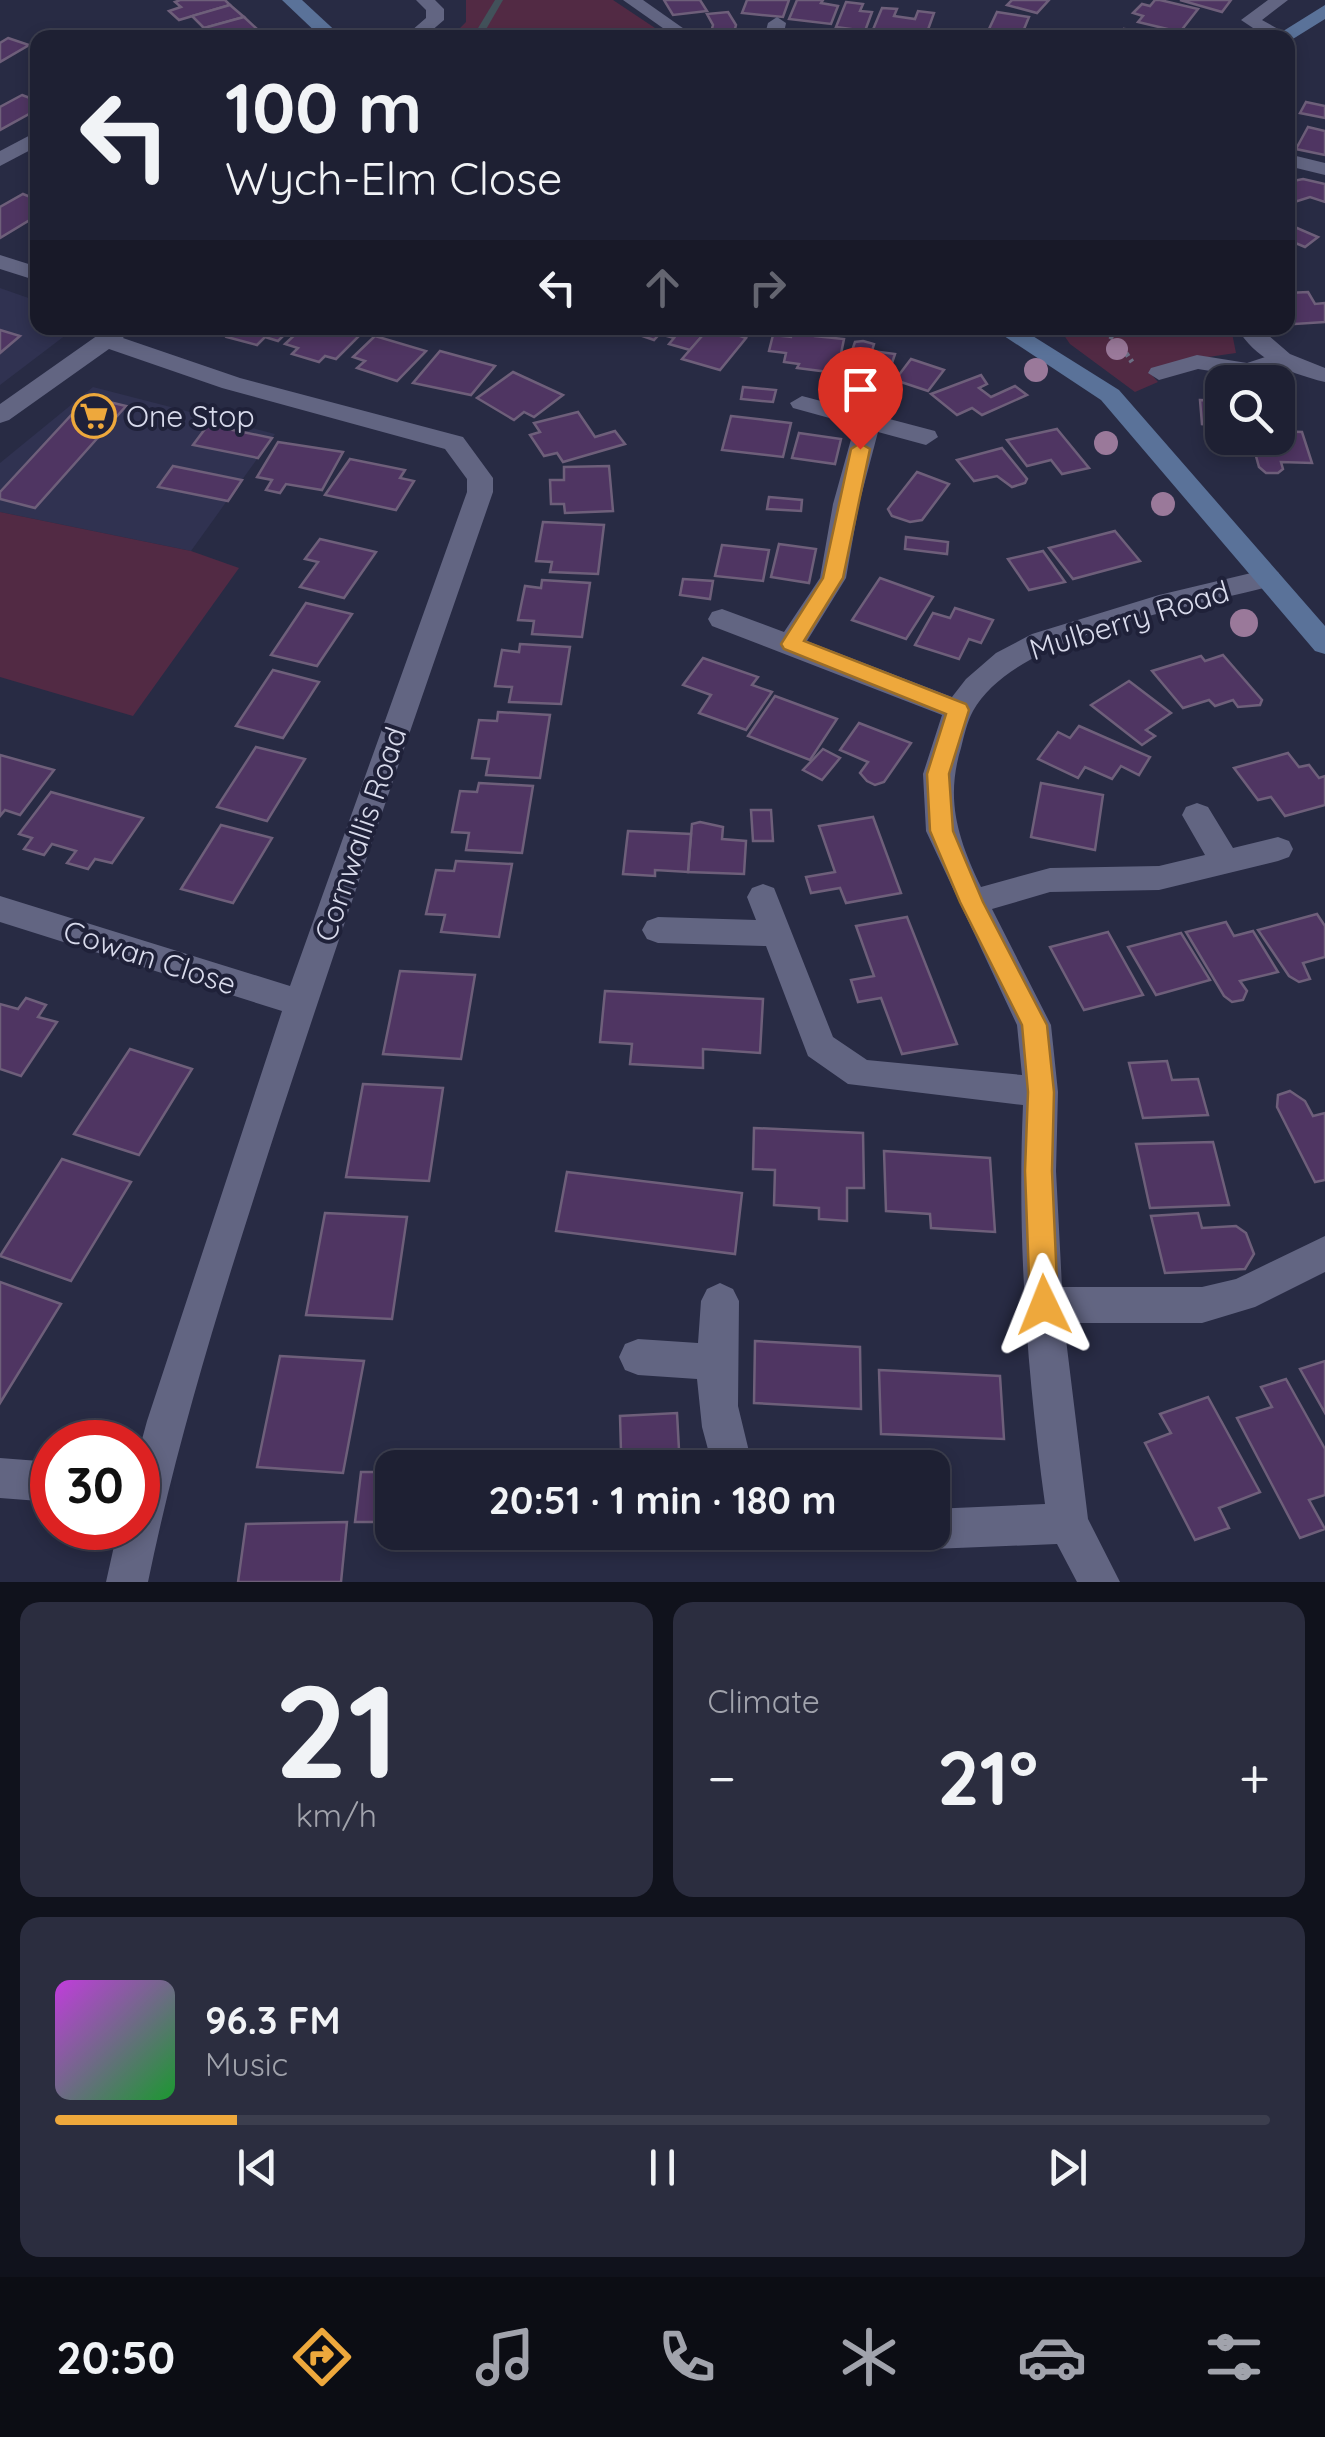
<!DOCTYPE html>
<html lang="en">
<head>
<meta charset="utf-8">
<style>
  :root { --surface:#1e2033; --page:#2b2d3f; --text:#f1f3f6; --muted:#a1a3ac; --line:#3c3e4e; --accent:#eea83c }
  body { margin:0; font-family:Quicksand,sans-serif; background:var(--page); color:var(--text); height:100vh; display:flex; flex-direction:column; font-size:38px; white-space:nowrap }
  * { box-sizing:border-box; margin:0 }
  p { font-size:32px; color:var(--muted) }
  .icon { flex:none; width:55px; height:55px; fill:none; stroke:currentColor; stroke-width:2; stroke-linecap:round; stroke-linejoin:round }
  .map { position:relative; height:1582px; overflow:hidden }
  .side { display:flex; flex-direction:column; gap:20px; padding:20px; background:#10121c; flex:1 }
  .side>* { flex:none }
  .guide { position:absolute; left:30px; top:30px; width:1265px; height:305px; border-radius:20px; box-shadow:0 5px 15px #0003,0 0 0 2px var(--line); background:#1e2033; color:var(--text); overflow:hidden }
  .fabs { position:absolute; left:1205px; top:365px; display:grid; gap:20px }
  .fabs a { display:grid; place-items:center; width:90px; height:90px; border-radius:20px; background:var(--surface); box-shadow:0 5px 15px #0003,0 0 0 2px var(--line); font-size:50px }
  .speed { position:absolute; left:30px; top:1420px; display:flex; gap:20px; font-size:50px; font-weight:700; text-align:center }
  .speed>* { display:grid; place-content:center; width:130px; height:130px; border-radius:50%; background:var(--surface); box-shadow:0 5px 15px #0003,0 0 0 2px var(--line); line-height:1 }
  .speed .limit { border:15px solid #d22; background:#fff; color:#111 }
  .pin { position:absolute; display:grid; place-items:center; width:85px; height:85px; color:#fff; margin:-102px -42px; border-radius:50% 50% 50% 0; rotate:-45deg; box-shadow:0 0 10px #0007 }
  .pin .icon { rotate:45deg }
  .me { position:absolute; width:110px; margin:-55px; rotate:358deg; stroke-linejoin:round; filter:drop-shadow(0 0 8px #0008) }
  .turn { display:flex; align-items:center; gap:35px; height:210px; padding:0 30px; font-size:45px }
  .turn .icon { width:130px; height:130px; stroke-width:2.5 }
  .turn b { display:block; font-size:70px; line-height:85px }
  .lanes { display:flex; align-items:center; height:95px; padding:0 30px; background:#0003; justify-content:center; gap:50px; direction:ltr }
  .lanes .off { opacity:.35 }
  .big { font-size:75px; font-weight:800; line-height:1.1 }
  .side .card { flex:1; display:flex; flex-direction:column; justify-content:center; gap:15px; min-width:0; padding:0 35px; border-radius:20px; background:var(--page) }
  .side .dial { align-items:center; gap:0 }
  .dial b { font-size:130px; line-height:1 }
  .song { display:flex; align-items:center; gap:30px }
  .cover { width:120px; height:120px; border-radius:15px; background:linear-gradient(135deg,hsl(290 70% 55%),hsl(130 70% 35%)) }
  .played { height:10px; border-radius:5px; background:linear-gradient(90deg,var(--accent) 15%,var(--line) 15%) }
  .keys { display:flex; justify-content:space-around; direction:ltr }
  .heat { display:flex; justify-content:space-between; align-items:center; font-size:55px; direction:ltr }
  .side .tiles { flex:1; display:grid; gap:20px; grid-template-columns:1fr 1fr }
  .card:last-child { grid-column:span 2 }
  .trip { position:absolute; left:375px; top:1450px; width:575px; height:100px; border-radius:20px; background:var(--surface); box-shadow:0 5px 15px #0003,0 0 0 2px var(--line); font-weight:800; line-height:100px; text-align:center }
  .tab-bar { display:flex; height:160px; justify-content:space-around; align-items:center; background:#0c0d14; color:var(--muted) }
  .tab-bar .icon { width:70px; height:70px }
  .tab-bar .on { color:var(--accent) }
  .tab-bar b { font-size:45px; color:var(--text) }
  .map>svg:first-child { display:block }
  .built { fill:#303251 }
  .green { fill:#522a44 }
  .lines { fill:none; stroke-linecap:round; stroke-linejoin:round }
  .stream { fill:#42515a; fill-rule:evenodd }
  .building { fill:#4f3562; stroke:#6e5f7a; stroke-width:2.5 }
  .path { stroke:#6c6e84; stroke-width:5; stroke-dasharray:4 4; stroke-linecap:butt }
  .lane { fill:#626582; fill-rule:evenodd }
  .street { fill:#626582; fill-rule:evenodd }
  .secondary { fill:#5a7299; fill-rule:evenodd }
  .tree { fill:#9a799a }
  .route { fill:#eea83c; stroke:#9b6d27; stroke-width:2.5 }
  .labels { text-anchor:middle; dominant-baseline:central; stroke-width:8; stroke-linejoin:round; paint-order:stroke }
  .poi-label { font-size:30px; fill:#d8daeb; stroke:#1f2139; text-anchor:start }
  .street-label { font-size:30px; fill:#d8daeb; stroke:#1f2139 }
</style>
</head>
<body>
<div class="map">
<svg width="1325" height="1582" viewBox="0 0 1325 1582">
  <rect width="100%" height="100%" fill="#282b44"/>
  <g class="built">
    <polygon points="0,288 37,301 38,328 75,328 0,385"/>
    <polygon points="93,387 275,434 191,551 0,512 0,463"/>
  </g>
  <g class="green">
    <polygon points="466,0 613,0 661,32 656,38 566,37 553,30 524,33 522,37 451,37 466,22"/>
    <polygon points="1059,328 1231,328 1236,353 1180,361 1150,373 1158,382 1135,392 1070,344"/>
    <polygon points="0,512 191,551 239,568 133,716 0,677"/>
  </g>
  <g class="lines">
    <polygon class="stream" points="495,0 503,0 481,38 472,38"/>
  </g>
  <g class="building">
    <polygon points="225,0 230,5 179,20 169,11 181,7 175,2 180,0"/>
    <polygon points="664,0 700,0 707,11 673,15"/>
    <polygon points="747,0 789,0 783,17 742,13"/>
    <polygon points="797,0 823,0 821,3 838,6 831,24 789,19"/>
    <polygon points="1012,0 1049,0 1037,13 1007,5"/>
    <polygon points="1155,0 1160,0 1198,9 1180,32 1138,22 1143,16 1133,13 1142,4 1150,6"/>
    <polygon points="1180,0 1231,0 1222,12"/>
    <polygon points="846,2 863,4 860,11 872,12 865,31 836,27"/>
    <polygon points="230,5 244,17 204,28 192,16"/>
    <polygon points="882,8 897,9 894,16 915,19 918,11 934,13 925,38 915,38 872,32"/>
    <polygon points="728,12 736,25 733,37 710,36 713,25 707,14"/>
    <polygon points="997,12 1029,17 1022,34 989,29"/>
    <polygon points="244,17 257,29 215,38 204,28"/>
    <polygon points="1124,29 1165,34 1164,38 1122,38"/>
    <polygon points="8,38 29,45 0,62 0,43"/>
    <polygon points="22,95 38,101 38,109 0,130 0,107"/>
    <polygon points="1306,102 1325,106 1325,118 1300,113"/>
    <polygon points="1308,127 1325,131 1325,155 1296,149"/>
    <polygon points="1303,179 1325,184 1325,202 1310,197 1288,204 1288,182"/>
    <polygon points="23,194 38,200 38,215 0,238 0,207"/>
    <polygon points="1290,225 1318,237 1305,247 1288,240"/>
    <polygon points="1308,292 1315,304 1325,303 1325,322 1295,324 1288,312 1288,293"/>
    <polygon points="229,328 291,328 278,341 265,337 257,345 227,337 235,329"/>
    <polygon points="302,328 333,328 360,335 336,359 325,356 319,362 292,354 298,348 285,344"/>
    <polygon points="619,328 665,328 654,340"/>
    <polygon points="665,328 709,328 690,350 669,344 674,338 660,334"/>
    <polygon points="709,328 739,328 734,334 746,338 720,370 682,359"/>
    <polygon points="793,328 815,328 815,336 844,339 837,373 797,368 799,364 784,362 786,353 769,351 773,335 791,337"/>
    <polygon points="0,330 20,336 0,353"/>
    <polygon points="375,336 426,351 397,381 357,368 365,361 353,357"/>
    <polygon points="863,341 874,344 872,351 895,354 887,378 845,371 855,342"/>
    <polygon points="440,351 495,366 471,395 413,383"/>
    <polygon points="911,359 944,370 928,391 895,380"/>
    <polygon points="513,372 563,395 534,417 524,412 514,420 477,398"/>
    <polygon points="981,375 987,384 979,388 991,397 1015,386 1027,395 982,415 972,408 957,415 931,394"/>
    <polygon points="743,387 776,390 773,402 741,399"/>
    <polygon points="88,397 126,406 35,508 0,499 0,492"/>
    <polygon points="1200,400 1222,401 1222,426 1202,424"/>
    <polygon points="578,412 595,437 615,431 625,444 563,462 557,453 544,456 530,435 540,432 534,423"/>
    <polygon points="731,416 791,423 783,457 722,450"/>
    <polygon points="208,425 272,438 258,458 193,445"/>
    <polygon points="1057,429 1089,468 1062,474 1051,460 1027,466 1007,440"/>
    <polygon points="1278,431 1302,432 1312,463 1281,462 1283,469 1278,473 1266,473 1259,467 1251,438 1278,438"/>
    <polygon points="799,433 841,439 835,464 792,458"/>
    <polygon points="278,442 343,452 322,490 286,484 280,493 266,490 272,480 257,477"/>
    <polygon points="1002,448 1027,479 1025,483 1012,487 997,476 974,481 957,460"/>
    <polygon points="350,459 405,470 400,478 414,481 396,510 325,495"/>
    <polygon points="173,466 242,480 228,501 158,487"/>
    <polygon points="609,466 613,511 565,513 564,504 551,504 550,480 564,480 564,467"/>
    <polygon points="917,472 949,484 922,520 910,522 892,516 888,509"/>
    <polygon points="769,497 802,500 801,511 767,509"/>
    <polygon points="543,522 604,525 598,574 550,572 552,562 536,561"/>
    <polygon points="1115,531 1140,561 1073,579 1049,548"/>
    <polygon points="906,537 948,542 947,554 905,549"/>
    <polygon points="320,539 376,552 344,598 300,587 318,562 305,559"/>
    <polygon points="779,544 816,549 809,583 771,577"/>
    <polygon points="722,545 769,550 763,581 715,576"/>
    <polygon points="1043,551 1065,582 1029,590 1008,559"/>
    <polygon points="880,578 933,597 906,639 852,620"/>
    <polygon points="683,579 713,581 710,599 680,595"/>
    <polygon points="542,580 590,583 582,637 532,634 534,621 518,620 525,586 541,588"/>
    <polygon points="306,603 352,614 317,666 271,655"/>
    <polygon points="955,608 993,620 981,643 969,639 959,659 915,645 933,613 950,618"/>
    <polygon points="520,644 570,647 561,704 509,702 512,687 495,686 502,650 519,652"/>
    <polygon points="1223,655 1262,700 1260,705 1238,707 1233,700 1215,706 1209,700 1183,708 1152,671 1201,656 1205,661"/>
    <polygon points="703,658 758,677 752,685 772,692 746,730 699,713 711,695 683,685"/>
    <polygon points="273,670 319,682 283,738 236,726"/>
    <polygon points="1129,681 1171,713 1146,730 1155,736 1142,745 1091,705"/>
    <polygon points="775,696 837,719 810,760 748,736"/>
    <polygon points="498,712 550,715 540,778 486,775 489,759 472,758 479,720 497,721"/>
    <polygon points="859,723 911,743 884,782 875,785 867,781 860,773 868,762 840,750"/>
    <polygon points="1079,726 1150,757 1139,775 1121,766 1112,779 1085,767 1078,778 1038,759 1058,732 1070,738"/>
    <polygon points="256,747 305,759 267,821 217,807"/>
    <polygon points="823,749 840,758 822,780 803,770"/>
    <polygon points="1288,753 1299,767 1309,765 1319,778 1325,776 1325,805 1285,816 1271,797 1258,800 1234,768"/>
    <polygon points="0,755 54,770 20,815 5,810 0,816"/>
    <polygon points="479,783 533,786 522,853 466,850 469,833 452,832 460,791 477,792"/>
    <polygon points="1041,783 1103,795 1095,850 1031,837"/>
    <polygon points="51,792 143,818 112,863 95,859 88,869 67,863 76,851 52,844 44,855 24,849 32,838 19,834"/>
    <polygon points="751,810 771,810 773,841 753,841"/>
    <polygon points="873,817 901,893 846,903 840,888 811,893 806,877 835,872 819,826"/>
    <polygon points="700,822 723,827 722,839 746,841 744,874 688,872 692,824"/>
    <polygon points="221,825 272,838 233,903 181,889"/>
    <polygon points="628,831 691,834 688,872 655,870 655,876 623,874"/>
    <polygon points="456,861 512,864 499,937 441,932 445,915 426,914 436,870 454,871"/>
    <polygon points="1317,914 1325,926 1325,957 1303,963 1310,979 1299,982 1289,976 1258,930"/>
    <polygon points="907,917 957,1044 902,1054 881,998 858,1002 851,980 874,976 856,926"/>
    <polygon points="1226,922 1234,936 1253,931 1278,972 1240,981 1247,991 1243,1000 1232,1002 1224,996 1186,932"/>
    <polygon points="1108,932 1143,995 1084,1010 1050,947"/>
    <polygon points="1181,933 1210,980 1156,995 1128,947"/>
    <polygon points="400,971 475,975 461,1059 383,1054"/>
    <polygon points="605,991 763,999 760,1053 703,1049 703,1068 630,1064 632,1044 600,1042"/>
    <polygon points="26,998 46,1005 38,1017 57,1022 21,1076 0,1069 0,1004 18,1009"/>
    <polygon points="130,1049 192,1069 139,1155 74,1134"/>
    <polygon points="1167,1061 1172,1080 1198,1079 1208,1115 1143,1118 1129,1063"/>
    <polygon points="363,1084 443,1088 429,1181 346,1177"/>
    <polygon points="1290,1091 1305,1101 1313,1116 1325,1113 1325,1180 1315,1182 1277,1107 1278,1095"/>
    <polygon points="754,1128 863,1133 864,1188 847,1188 847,1221 819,1219 819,1208 774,1205 775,1170 753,1169"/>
    <polygon points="1213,1142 1229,1205 1150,1208 1136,1144"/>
    <polygon points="884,1151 990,1158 995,1232 931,1228 930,1214 886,1211"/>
    <polygon points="62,1159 131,1182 71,1281 0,1256"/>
    <polygon points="567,1172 742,1193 735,1254 556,1231"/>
    <polygon points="325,1213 407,1217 392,1319 306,1315"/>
    <polygon points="1198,1213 1202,1228 1236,1226 1246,1233 1254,1254 1245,1269 1165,1273 1151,1216"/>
    <polygon points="0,1282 61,1304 0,1403"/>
    <polygon points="755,1341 860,1347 861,1409 754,1403"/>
    <polygon points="280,1356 364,1361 343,1473 257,1467"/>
    <polygon points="1325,1361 1325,1413 1300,1369"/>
    <polygon points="879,1370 1000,1376 1004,1439 881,1434"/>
    <polygon points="1286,1379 1325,1449 1325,1495 1309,1500 1325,1529 1300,1538 1237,1418 1272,1407 1261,1387"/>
    <polygon points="1208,1397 1260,1492 1219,1508 1229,1528 1195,1540 1145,1443 1171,1433 1160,1414"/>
    <polygon points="677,1413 680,1468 596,1468 596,1453 621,1451 620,1416"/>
    <polygon points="361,1472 392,1472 392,1522 355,1522"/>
    <polygon points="347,1522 341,1582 238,1582 246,1524"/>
    <polygon points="613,1532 683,1532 684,1543 614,1547"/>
  </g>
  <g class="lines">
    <polyline class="path" points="1096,328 1118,341 1132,362"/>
    <g class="lane">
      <polygon points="416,0 435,0 444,9 444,20 423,38 403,38 426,18 426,10"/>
      <polygon points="623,0 643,0 697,38 677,38"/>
      <polygon points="1268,0 1288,0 1262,20 1287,34 1290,38 1288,41 1288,38 1268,38 1241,20"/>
      <polygon points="1280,352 1291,359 1288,364 1248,377 1198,369 1159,380 1148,373 1151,368 1197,355 1247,363"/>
    </g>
    <g class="street">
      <polygon points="777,17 786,23 783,38 764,38 768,23"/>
      <polygon points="38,131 38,146 0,166 0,151"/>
      <polygon points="1288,154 1325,163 1325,175 1288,166"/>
      <polygon points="0,255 38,267 38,281 0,269"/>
      <path d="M108,328H130L123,338L240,378L463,437L493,478V492C420,702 347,912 278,1123C229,1275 180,1426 148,1582H106L118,1528H138V1454L147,1421L282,1011L0,922V896L290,986L467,492V479L445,449L222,388L109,349L9,420L0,423V404Z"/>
      <path d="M1237,328H1260L1290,354L1325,368V382C1289,373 1256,360 1237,328Z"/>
      <path d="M802,396L935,431L938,437L926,445L878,432L859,504L846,578L807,641L952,697L966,679L996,653L1032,634L1159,595L1268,569L1278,572L1281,578L1278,584C1195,608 1017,632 973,711C967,722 964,736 961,748C945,800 958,839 981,887L1050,868L1159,866L1205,855L1182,815L1186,807L1197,803L1208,807L1233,848L1278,837L1289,841L1293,849L1289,857L1278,861L1159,890L1050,892L992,909L1051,1025L1058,1092L1056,1171L1062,1287H1202L1236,1279L1325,1236V1272L1255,1307L1202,1323H1064L1088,1519L1120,1582H1077L1057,1544L932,1549L918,1543L913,1532H932V1509L1045,1504C1027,1372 1017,1238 1023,1105L848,1084L808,1056L766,946L658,943L647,939L642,930L647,921L658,917L756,920L747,897L752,888L763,884L774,888L833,1037L867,1060L1022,1075L1017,1025L926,831L923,774L942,715L712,626L708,619L712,612L722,609L784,632L820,578L833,504L855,425L793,408L790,403Z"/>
      <polygon points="720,1283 733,1289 739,1301 738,1406 753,1468 713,1468 702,1427 697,1379 638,1375 625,1370 619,1357 625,1344 638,1339 698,1343 701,1301 707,1289"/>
      <polygon points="0,1458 52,1462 52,1502 0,1498"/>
    </g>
    <g class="secondary">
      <polygon points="282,0 302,0 343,38 322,38"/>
      <polygon points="1325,5 1325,19 1288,42 1288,38 1272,38"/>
      <polygon points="992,328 1020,328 1119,390 1325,626 1325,654 1315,651 1101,400"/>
    </g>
  </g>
  <g class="tree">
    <circle cx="1117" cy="349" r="11"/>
    <circle cx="1036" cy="370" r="12"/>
    <circle cx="1106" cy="443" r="12"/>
    <circle cx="1163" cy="504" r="12"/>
    <circle cx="1244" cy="623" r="14"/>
  </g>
  <polygon class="route" points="860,443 870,449 843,578 804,641 966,704 969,710 949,774 953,831 983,902 1047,1025 1054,1092 1052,1171 1058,1305 1054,1315 1044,1319 1034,1315 1030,1305 1025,1171 1028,1092 1022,1025 960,902 930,831 927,774 946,714 784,649 781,644 823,578 851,449"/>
  <defs>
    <g id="supermarket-ring" transform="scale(2.25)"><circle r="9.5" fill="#1f2139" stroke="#eea83c" stroke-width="1.5"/><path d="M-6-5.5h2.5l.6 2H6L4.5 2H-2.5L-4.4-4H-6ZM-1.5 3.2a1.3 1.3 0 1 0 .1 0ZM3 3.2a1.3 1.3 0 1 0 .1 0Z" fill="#eea83c"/></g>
  </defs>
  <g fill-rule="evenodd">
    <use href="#supermarket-ring" x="94" y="416"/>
  </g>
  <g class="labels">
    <g class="poi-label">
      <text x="126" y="416">One Stop</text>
    </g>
    <g class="street-label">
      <text transform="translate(1129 620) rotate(-17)">Mulberry Road</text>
      <text transform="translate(360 834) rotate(-71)">Cornwallis Road</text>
      <text transform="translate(150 957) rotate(18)">Cowan Close</text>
    </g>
  </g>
</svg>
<div class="fabs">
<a><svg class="icon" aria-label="search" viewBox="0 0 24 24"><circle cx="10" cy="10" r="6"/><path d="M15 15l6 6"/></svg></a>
</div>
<div class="speed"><div class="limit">30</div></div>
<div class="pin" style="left:860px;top:449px;background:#d93025"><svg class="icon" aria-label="arrive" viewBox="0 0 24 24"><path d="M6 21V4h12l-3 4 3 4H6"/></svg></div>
<svg class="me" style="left:1044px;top:1305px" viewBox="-20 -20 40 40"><path d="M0-17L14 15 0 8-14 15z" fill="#eea83c" stroke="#fff" stroke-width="4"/></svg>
<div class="trip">20:51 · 1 min · 180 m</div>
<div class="guide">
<div class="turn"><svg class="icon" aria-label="left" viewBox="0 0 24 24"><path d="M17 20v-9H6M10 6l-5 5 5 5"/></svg><div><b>100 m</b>Wych-Elm Close</div></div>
<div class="lanes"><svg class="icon" aria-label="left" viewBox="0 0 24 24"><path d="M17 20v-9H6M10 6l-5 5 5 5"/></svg><svg class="icon off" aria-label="ahead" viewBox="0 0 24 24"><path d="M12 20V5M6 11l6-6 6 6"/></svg><svg class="icon off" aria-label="right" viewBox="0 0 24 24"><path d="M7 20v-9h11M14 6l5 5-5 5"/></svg></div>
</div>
</div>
<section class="side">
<div class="tiles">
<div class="card dial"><b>21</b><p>km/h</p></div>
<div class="card"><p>Climate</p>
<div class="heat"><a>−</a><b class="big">21°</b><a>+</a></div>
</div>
<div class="card">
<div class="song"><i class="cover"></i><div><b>96.3 FM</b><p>Music</p></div></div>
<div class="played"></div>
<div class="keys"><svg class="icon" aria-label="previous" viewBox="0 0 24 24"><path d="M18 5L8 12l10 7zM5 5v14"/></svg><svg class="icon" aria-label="pause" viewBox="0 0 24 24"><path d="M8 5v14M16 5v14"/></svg><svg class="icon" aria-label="next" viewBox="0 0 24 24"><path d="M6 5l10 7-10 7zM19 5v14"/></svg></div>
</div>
</div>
</section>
<nav class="tab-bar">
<b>20:50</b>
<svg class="icon on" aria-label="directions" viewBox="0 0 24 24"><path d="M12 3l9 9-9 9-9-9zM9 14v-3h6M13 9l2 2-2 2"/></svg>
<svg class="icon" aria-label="music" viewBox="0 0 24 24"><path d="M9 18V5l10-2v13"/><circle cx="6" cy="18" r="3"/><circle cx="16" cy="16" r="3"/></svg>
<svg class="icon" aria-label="phone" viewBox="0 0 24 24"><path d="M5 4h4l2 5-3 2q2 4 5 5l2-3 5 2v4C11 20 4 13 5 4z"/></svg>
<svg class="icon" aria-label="climate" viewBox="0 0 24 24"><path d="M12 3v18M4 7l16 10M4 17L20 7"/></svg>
<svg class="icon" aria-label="car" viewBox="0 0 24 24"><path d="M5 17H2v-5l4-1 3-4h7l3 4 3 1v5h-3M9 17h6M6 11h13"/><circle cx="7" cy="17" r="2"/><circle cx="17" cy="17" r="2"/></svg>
<svg class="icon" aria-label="filters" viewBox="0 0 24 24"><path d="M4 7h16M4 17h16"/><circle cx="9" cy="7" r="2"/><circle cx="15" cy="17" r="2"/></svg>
</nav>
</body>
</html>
